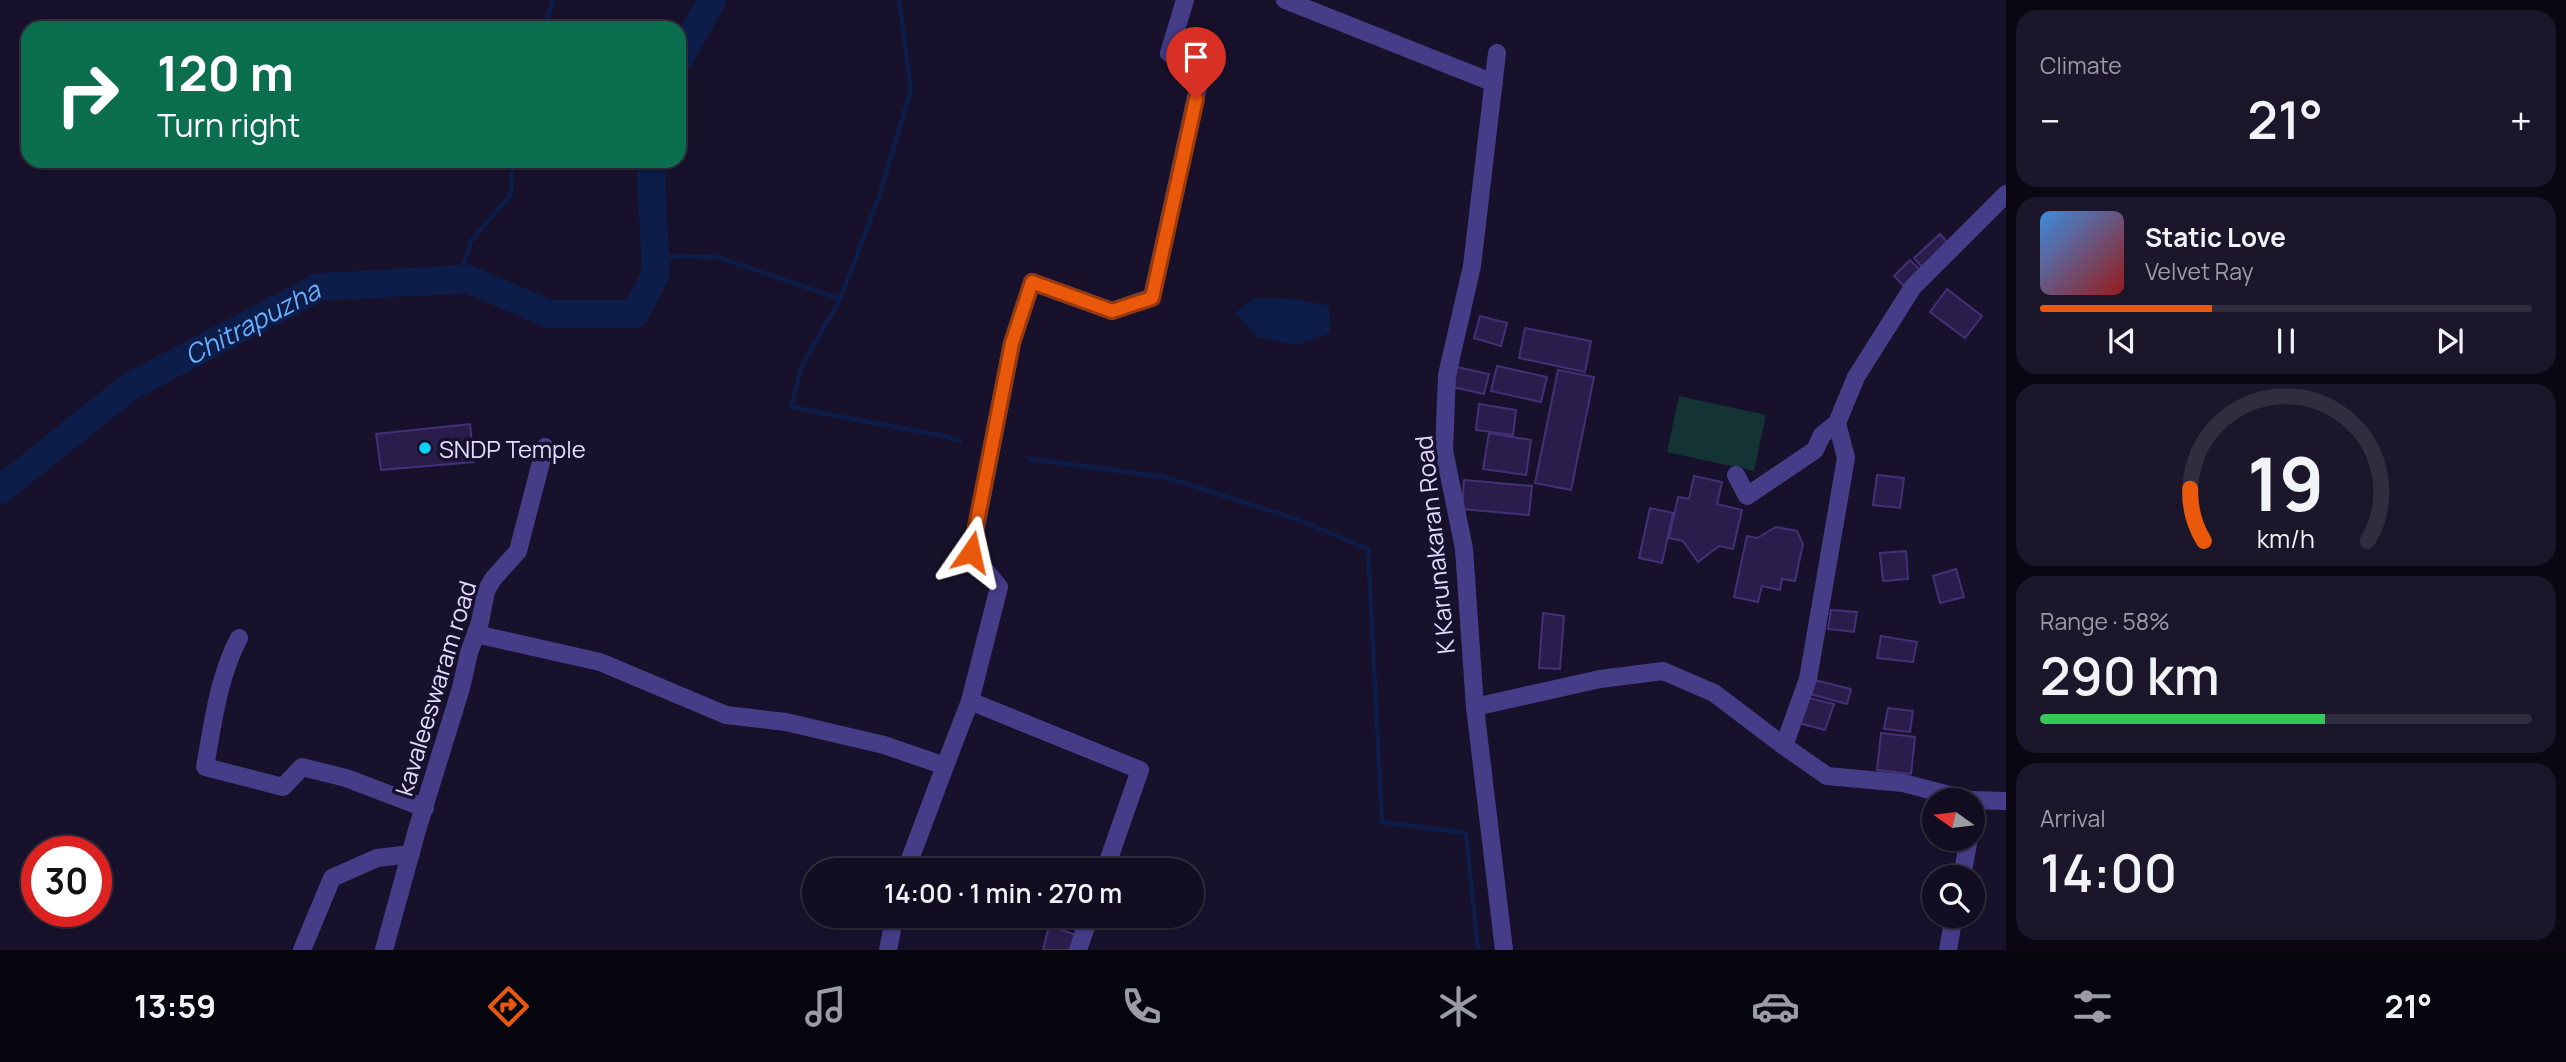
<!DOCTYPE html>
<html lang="en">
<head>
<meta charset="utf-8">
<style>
  :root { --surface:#120d20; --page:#1b1629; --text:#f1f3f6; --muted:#9c9ca5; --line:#312d3e; --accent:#ea580c }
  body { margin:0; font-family:Manrope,sans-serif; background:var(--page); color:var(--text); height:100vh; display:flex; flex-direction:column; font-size:26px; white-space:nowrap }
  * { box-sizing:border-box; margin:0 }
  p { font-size:23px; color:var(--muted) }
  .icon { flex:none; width:38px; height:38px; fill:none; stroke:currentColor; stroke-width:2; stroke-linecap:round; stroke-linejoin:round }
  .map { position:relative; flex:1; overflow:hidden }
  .drawer { display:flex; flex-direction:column; gap:10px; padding:10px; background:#0a0712; width:560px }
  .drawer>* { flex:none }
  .top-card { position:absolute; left:21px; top:21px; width:665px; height:147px; border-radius:21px; box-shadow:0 2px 5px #0004,0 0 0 2px var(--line); background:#0b6e4f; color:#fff; overflow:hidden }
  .needle { width:46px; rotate:284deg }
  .controls { position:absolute; left:1922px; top:788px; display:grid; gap:14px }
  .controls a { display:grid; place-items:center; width:63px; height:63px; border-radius:50%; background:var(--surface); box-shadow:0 2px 5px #0004,0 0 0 2px var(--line); font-size:35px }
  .speed { position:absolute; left:21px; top:836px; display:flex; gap:14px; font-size:35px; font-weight:700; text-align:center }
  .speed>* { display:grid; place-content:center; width:91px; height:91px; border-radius:50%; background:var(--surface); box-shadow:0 2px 5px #0004,0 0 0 2px var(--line); line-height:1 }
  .speed .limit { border:10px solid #d22; background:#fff; color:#111 }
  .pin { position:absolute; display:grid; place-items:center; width:60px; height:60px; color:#fff; margin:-72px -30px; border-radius:50% 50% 50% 0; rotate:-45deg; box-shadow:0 0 7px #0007 }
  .pin .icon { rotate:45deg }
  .me { position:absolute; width:77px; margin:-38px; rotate:11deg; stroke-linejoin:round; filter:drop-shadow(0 0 5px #0008) }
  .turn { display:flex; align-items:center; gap:24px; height:147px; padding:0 21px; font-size:32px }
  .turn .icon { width:91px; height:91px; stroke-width:2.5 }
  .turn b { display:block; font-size:49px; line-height:60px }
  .big { font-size:52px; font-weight:600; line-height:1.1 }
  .drawer .tile { flex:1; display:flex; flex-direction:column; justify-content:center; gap:10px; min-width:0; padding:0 24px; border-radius:21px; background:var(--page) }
  .drawer .dial { align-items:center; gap:0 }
  .dial svg { height:182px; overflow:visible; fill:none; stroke:var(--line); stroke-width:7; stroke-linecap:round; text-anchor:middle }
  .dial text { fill:var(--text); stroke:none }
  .song { display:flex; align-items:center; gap:21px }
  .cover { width:84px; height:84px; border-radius:10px; background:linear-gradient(135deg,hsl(210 70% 55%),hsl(0 70% 35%)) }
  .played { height:7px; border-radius:4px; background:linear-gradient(90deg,var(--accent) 35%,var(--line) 35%) }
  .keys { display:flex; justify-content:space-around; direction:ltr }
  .heat { display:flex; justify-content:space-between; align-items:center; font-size:38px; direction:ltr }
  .charge { height:10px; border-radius:5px; background:linear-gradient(90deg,#34c759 58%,var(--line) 0) }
  .trip { position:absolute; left:802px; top:858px; width:402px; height:70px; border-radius:35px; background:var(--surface); box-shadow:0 2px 5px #0004,0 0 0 2px var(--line); font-weight:600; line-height:70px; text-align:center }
  .menu { display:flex; height:112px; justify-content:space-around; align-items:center; background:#07050d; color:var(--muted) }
  .menu .icon { width:49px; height:49px }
  .menu .on { color:var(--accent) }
  .menu b { font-size:32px; color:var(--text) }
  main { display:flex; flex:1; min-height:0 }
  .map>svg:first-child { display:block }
  .green { fill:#143335 }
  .water { fill:#0c1d49 }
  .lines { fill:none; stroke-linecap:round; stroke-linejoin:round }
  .stream { stroke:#0c1d49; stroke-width:4.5 }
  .river { stroke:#0c1d49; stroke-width:28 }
  .building { fill:#2a1d4c; stroke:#433077; stroke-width:2 }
  .minor { stroke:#463d89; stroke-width:18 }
  .route-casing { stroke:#983908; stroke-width:18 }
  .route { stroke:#ea580c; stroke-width:12 }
  .poi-dot { fill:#0ad2fc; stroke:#18112b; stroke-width:2.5 }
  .labels { text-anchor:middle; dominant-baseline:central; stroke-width:7; stroke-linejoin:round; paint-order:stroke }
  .poi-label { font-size:24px; fill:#e2dbff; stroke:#18112b; text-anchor:start }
  .street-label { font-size:24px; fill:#e2dbff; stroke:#18112b }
  .water-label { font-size:26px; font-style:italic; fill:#6baefd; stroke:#18112b }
</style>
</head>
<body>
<main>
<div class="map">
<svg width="2006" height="950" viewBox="0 0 2006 950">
  <rect width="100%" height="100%" fill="#18112b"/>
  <polygon class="green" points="1679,396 1766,415 1754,471 1667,452"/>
  <polygon class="water" points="1255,298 1297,299 1329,306 1330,333 1297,345 1257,337 1235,313"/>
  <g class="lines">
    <g class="stream">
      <polyline points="544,28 553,0"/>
      <polyline points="655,256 718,257 840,299 879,197 911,89 899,0"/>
      <polyline points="459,280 471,241 511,194 512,161"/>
      <polyline points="840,299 801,368 791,407 948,437 960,441"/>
      <polyline points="1030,459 1165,477 1299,520 1368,549 1382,822 1466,833 1478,950"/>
    </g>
    <g class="river">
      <polyline points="679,59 712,0"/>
      <path id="s1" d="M0,490L129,387L319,287L468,279L549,314H635L656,273L650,161"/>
    </g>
  </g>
  <g class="building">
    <polygon points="1940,234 1949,244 1923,268 1914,258"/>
    <polygon points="1910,260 1920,270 1904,286 1894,276"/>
    <polygon points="1947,289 1982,316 1965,338 1930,312"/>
    <polygon points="1480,316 1507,323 1501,346 1474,338"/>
    <polygon points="1525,328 1591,341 1585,372 1519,358"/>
    <polygon points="1497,366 1547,377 1541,402 1491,391"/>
    <polygon points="1457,367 1489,374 1484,394 1453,387"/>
    <polygon points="1558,370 1594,377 1571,490 1535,483"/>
    <polygon points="1479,404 1516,410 1513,435 1476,430"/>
    <polygon points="470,424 474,462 381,470 376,434"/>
    <polygon points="1489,433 1531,440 1526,475 1483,469"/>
    <polygon points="1877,475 1904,478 1900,508 1873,505"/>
    <polygon points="1694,476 1722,482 1717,504 1742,510 1733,549 1719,546 1698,562 1683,541 1669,538 1678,497 1689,499"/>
    <polygon points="1464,480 1532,486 1529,515 1462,509"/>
    <polygon points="1650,508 1673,513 1662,563 1639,558"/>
    <polygon points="1776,527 1797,531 1803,544 1795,581 1782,579 1780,590 1762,586 1758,602 1734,597 1747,536 1757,538"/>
    <polygon points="1906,551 1908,579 1883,581 1880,553"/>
    <polygon points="1956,569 1964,597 1940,603 1933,576"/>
    <polygon points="1831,610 1857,612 1854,632 1828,629"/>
    <polygon points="1543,613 1564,616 1560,669 1539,668"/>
    <polygon points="1881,636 1917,642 1913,662 1877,658"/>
    <polygon points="1814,680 1851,689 1847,704 1810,694"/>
    <polygon points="1809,698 1834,704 1825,730 1799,723"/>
    <polygon points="1888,708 1913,711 1910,732 1884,729"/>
    <polygon points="1881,733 1915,737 1911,774 1877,770"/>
    <polygon points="1049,926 1080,936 1075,950 1043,950"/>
  </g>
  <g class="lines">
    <g class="minor">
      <polyline points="1285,0 1494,83"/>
      <polyline points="1497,53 1472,266 1447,375 1444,450 1464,549 1475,707 1504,950"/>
      <polyline points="1736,475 1747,496 1815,450 1822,435 1837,423"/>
      <polyline points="476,634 600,662 726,715 786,722 884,745 945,766 970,701"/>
      <path d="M239,638C218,678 213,723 205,767L283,787L302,767L346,778L425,808"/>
      <polyline points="1475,707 1600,679 1663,671 1714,693 1784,746 1808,679 1846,458 1837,423 1856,377 1913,287 2006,194"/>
      <polyline points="1784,746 1827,776 1903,783 1969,800"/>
      <polyline points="1972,800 2006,801"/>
      <polyline points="906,870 945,766"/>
      <polyline points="1105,870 1140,770 970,701 999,587 971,553 1012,343 1032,282 1112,311 1152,297 1201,74 1169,53 1185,0"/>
      <polyline points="1962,877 1969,838"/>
      <polyline points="302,950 332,878 377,858 411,854"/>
      <polyline points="384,950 417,830 461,688 469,653 480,622 486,591 493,579 518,551 545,447"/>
      <polyline points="888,950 895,915"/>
      <polyline points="1078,950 1090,915"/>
      <polyline points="1948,950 1954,915"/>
    </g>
  </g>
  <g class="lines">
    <g class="route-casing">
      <polyline id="route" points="971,552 1012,343 1032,282 1112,311 1152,298 1196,99"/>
    </g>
    <use href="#route" class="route"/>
  </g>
  <circle class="poi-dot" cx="425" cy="448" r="7"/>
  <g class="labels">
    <g class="poi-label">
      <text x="439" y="448">SNDP Temple</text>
    </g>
    <g class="street-label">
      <text transform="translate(1434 545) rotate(-96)">K Karunakaran Road</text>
      <text transform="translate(435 688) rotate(-73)">kavaleeswaram road</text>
    </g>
    <g class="water-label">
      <text stroke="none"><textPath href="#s1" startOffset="304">Chitrapuzha</textPath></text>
    </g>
  </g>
</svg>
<div class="controls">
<a><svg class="needle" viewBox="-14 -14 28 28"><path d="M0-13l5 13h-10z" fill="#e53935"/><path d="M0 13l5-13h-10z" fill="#9c9ca5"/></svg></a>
<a><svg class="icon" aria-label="search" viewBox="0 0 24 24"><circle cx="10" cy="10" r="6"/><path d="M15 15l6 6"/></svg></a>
</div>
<div class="speed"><div class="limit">30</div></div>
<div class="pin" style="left:1196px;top:99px;background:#d93025"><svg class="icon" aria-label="arrive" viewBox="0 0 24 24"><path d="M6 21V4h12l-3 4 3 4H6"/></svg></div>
<svg class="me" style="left:971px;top:552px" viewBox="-20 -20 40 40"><path d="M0-17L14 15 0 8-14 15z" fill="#ea580c" stroke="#fff" stroke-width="4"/></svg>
<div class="trip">14:00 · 1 min · 270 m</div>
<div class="top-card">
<div class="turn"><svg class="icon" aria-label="right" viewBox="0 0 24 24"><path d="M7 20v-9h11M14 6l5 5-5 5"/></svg><div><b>120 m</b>Turn right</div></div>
</div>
</div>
<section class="drawer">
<div class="tile"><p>Climate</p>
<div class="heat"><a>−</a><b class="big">21°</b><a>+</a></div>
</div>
<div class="tile">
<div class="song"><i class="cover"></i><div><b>Static Love</b><p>Velvet Ray</p></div></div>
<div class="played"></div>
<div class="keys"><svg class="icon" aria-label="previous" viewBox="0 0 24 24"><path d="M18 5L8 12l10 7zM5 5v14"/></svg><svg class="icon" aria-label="pause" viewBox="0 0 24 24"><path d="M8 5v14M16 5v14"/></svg><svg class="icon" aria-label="next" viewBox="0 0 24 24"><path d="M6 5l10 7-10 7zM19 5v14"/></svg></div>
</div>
<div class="tile dial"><svg viewBox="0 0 100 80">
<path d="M14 69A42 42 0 1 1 86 69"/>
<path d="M14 69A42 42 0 0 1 8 46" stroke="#ea580c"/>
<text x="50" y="56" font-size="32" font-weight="700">19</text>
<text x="50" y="72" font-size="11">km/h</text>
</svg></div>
<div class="tile"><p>Range · 58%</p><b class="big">290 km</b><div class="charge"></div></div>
<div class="tile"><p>Arrival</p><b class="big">14:00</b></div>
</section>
</main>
<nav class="menu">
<b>13:59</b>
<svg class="icon on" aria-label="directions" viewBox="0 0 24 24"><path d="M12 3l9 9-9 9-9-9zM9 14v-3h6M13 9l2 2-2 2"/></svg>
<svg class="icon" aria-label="music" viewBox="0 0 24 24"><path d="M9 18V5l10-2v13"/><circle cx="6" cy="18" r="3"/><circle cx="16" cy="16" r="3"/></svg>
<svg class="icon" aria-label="phone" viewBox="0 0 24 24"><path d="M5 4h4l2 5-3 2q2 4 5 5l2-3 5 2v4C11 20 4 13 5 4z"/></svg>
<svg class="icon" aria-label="climate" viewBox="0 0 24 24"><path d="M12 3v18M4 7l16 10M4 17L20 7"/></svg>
<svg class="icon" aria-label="car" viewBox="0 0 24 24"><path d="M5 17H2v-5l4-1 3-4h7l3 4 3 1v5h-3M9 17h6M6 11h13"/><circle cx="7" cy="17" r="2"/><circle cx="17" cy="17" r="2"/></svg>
<svg class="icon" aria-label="filters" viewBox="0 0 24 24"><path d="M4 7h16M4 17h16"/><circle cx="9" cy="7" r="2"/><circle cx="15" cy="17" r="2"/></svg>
<b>21°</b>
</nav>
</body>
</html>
